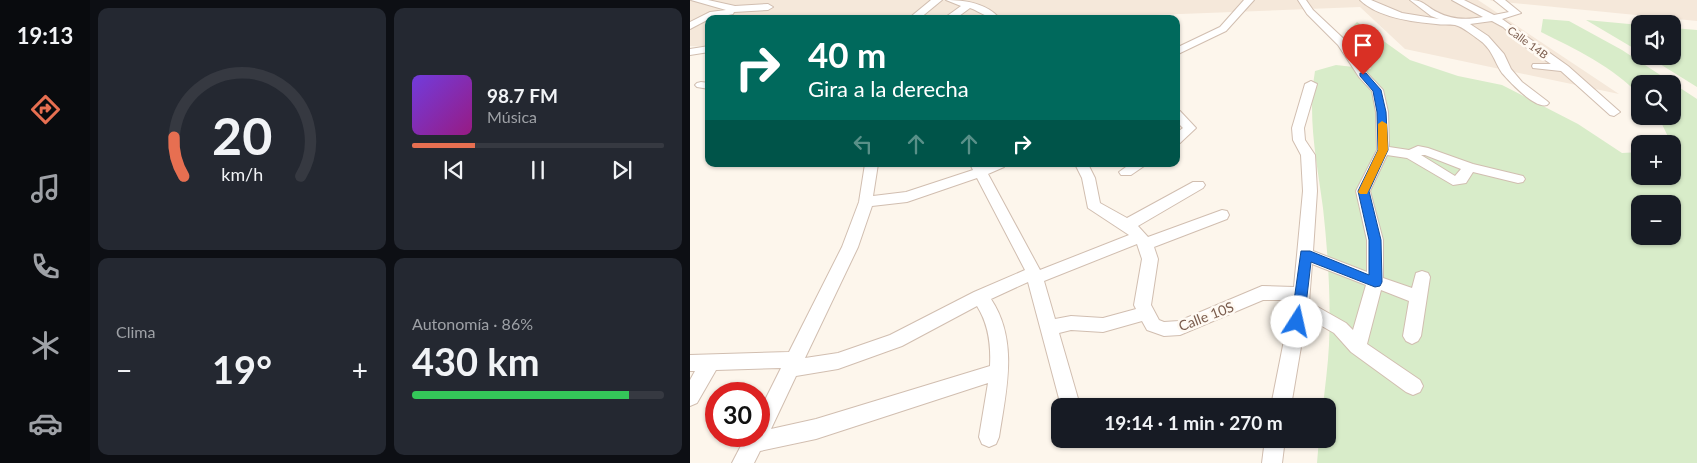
<!DOCTYPE html>
<html lang="es">
<head>
<meta charset="utf-8">
<style>
  :root { --surface:#171b24; --page:#242831; --text:#f1f3f6; --muted:#9ea1a6; --line:#363941; --accent:#e76f51 }
  body { margin:0; font-family:Lato,sans-serif; background:var(--page); color:var(--text); height:100vh; display:flex; flex-direction:column; font-size:19px; white-space:nowrap }
  * { box-sizing:border-box; margin:0 }
  p { font-size:16px; color:var(--muted) }
  .icon { flex:none; width:28px; height:28px; fill:none; stroke:currentColor; stroke-width:2; stroke-linecap:round; stroke-linejoin:round }
  .map { position:relative; flex:1; overflow:hidden }
  .details { display:flex; flex-direction:column; gap:8px; padding:8px; background:#0d0f14; width:600px }
  .details>* { flex:none }
  .top-card { position:absolute; left:15px; top:15px; width:475px; height:152px; border-radius:10px; box-shadow:0 1px 4px #0004; background:#00695c; color:#fff; overflow:hidden }
  .tools { position:absolute; left:941px; top:15px; display:grid; gap:10px }
  .tools a { display:grid; place-items:center; width:50px; height:50px; border-radius:10px; background:var(--surface); box-shadow:0 1px 4px #0004; font-size:25px }
  .speed { position:absolute; left:15px; top:382px; display:flex; gap:10px; font-size:25px; font-weight:700; text-align:center }
  .speed>* { display:grid; place-content:center; width:65px; height:65px; border-radius:50%; background:var(--surface); box-shadow:0 1px 4px #0004; line-height:1 }
  .speed .limit { border:8px solid #d22; background:#fff; color:#111 }
  .pin { position:absolute; display:grid; place-items:center; width:42px; height:42px; color:#fff; margin:-51px -21px; border-radius:50% 50% 50% 0; rotate:-45deg; box-shadow:0 0 5px #0007 }
  .pin .icon { rotate:45deg }
  .me { position:absolute; width:55px; margin:-28px; rotate:10deg; stroke-linejoin:round; filter:drop-shadow(0 0 4px #0008) }
  .turn { display:flex; align-items:center; gap:18px; height:105px; padding:0 20px; font-size:22px }
  .turn .icon { width:65px; height:65px; stroke-width:2.5 }
  .turn b { display:block; font-size:35px; line-height:42px }
  .lanes { display:flex; align-items:center; height:48px; padding:0 20px; background:#0003; justify-content:center; gap:25px; direction:ltr }
  .lanes .off { opacity:.35 }
  .big { font-size:38px; font-weight:700; line-height:1.1 }
  .details .card { flex:1; display:flex; flex-direction:column; justify-content:center; gap:8px; min-width:0; padding:0 18px; border-radius:10px; background:var(--page) }
  .details .dial { align-items:center; gap:0 }
  .dial svg { height:130px; overflow:visible; fill:none; stroke:var(--line); stroke-width:7; stroke-linecap:round; text-anchor:middle }
  .dial text { fill:var(--text); stroke:none }
  .song { display:flex; align-items:center; gap:15px }
  .cover { width:60px; height:60px; border-radius:8px; background:linear-gradient(135deg,hsl(260 70% 55%),hsl(310 70% 35%)) }
  .played { height:5px; border-radius:2px; background:linear-gradient(90deg,var(--accent) 25%,var(--line) 25%) }
  .keys { display:flex; justify-content:space-around; direction:ltr }
  .heat { display:flex; justify-content:space-between; align-items:center; font-size:28px; direction:ltr }
  .charge { height:8px; border-radius:4px; background:linear-gradient(90deg,#34c759 86%,var(--line) 0) }
  .details .tiles { flex:1; display:grid; gap:8px; grid-template-columns:repeat(2,1fr) }
  .trip { position:absolute; left:361px; top:398px; width:285px; height:50px; border-radius:10px; background:var(--surface); box-shadow:0 1px 4px #0004; font-weight:700; line-height:50px; text-align:center }
  main { display:flex; flex:1; min-height:0 }
  .menu { display:flex; flex-direction:column; width:90px; justify-content:space-around; align-items:center; background:#090b0e; color:var(--muted) }
  .menu .icon { width:35px; height:35px }
  .menu .active { color:var(--accent) }
  .menu b { font-size:22px; color:var(--text) }
  .map>svg:first-child { display:block }
  .residential { fill:#f5e8da }
  .green { fill:#d8ecc9; fill-rule:evenodd }
  .lines { fill:none; stroke-linecap:round; stroke-linejoin:round }
  .minor-casing { stroke:#d1beb0; stroke-width:2 }
  .minor { fill:#fff; fill-rule:evenodd }
  .route { fill:#1a73e8; stroke:#114b97 }
  .slow { fill:#f59e0b }
  .labels { text-anchor:middle; dominant-baseline:central; stroke-width:5; stroke-linejoin:round; paint-order:stroke }
  .far-street-label { font-size:11px; fill:#7a5c4d; stroke:#fffaf3 }
  .street-label { font-size:14px; fill:#7a5c4d; stroke:#fffaf3 }
</style>
</head>
<body>
<main>
<nav class="menu">
<b>19:13</b>
<svg class="icon active" aria-label="directions" viewBox="0 0 24 24"><path d="M12 3l9 9-9 9-9-9zM9 14v-3h6M13 9l2 2-2 2"/></svg>
<svg class="icon" aria-label="music" viewBox="0 0 24 24"><path d="M9 18V5l10-2v13"/><circle cx="6" cy="18" r="3"/><circle cx="16" cy="16" r="3"/></svg>
<svg class="icon" aria-label="phone" viewBox="0 0 24 24"><path d="M5 4h4l2 5-3 2q2 4 5 5l2-3 5 2v4C11 20 4 13 5 4z"/></svg>
<svg class="icon" aria-label="climate" viewBox="0 0 24 24"><path d="M12 3v18M4 7l16 10M4 17L20 7"/></svg>
<svg class="icon" aria-label="car" viewBox="0 0 24 24"><path d="M5 17H2v-5l4-1 3-4h7l3 4 3 1v5h-3M9 17h6M6 11h13"/><circle cx="7" cy="17" r="2"/><circle cx="17" cy="17" r="2"/></svg>
</nav>
<section class="details">
<div class="tiles">
<div class="card dial"><svg viewBox="0 0 100 80">
<path d="M14 69A42 42 0 1 1 86 69"/>
<path d="M14 69A42 42 0 0 1 8 45" stroke="#e76f51"/>
<text x="50" y="56" font-size="32" font-weight="700">20</text>
<text x="50" y="72" font-size="11">km/h</text>
</svg></div>
<div class="card">
<div class="song"><i class="cover"></i><div><b>98.7 FM</b><p>Música</p></div></div>
<div class="played"></div>
<div class="keys"><svg class="icon" aria-label="previous" viewBox="0 0 24 24"><path d="M18 5L8 12l10 7zM5 5v14"/></svg><svg class="icon" aria-label="pause" viewBox="0 0 24 24"><path d="M8 5v14M16 5v14"/></svg><svg class="icon" aria-label="next" viewBox="0 0 24 24"><path d="M6 5l10 7-10 7zM19 5v14"/></svg></div>
</div>
<div class="card"><p>Clima</p>
<div class="heat"><a>−</a><b class="big">19°</b><a>+</a></div>
</div>
<div class="card"><p>Autonomía · 86%</p><b class="big">430 km</b><div class="charge"></div></div>
</div>
</section>
<div class="map">
<svg width="1007" height="463" viewBox="0 0 1007 463">
  <rect width="100%" height="100%" fill="#fdf6ec"/>
  <g class="residential">
    <polygon points="0,0 788,0 929,94 715,49 670,7 360,19 19,19 19,47 0,46"/>
    <polygon points="800,0 1007,0 1007,21 802,1"/>
  </g>
  <g class="green">
    <path d="M853,19L879,21L932,50L1007,99V463H627L629,439H638V406H633C635,386 638,366 639,345C641,300 638,253 633,208C627,162 617,118 625,71L646,65L681,69L655,34L667,22L720,60L768,76L812,85L888,124L932,153L950,152V176H982L983,149H984L968,116H982V84H950V96C924,67 885,49 851,32ZM950,204H982V236H950Z"/>
    <polygon points="896,20 950,25 950,52"/>
    <polygon points="983,28 1007,30 1007,87 957,56 982,56"/>
  </g>
  <g class="lines">
    <g class="minor-casing">
      <g id="minor">
        <polygon points="1,0 18,0 45,6 78,4 83,7 78,10 44,12 43,14 19,19 0,29 0,22 20,12 36,10"/>
        <polygon points="241,0 252,0 229,19 218,19"/>
        <path d="M256,0C275,0 297,3 310,19C298,19 291,12 280,8L265,19H253L271,6Z"/>
        <polygon points="554,0 564,0 536,31 486,55 486,48 530,27"/>
        <path d="M608,0H616L623,10L656,41L677,73L693,90L698,112L699,147L719,150L728,146L738,148L783,164L833,176L835,179L833,182L828,183L783,172L776,183L763,185L717,158L697,155L680,191L693,240V278L722,288L726,273L732,271L738,273L740,277L731,336L728,341L722,344L716,341L713,336L719,301L691,290L677,344L730,380L733,386L730,392L723,395L716,392L661,352L644,333L616,317L601,406H581L602,300H573L490,335L474,336L457,330L452,321L413,332L381,330L369,333L389,402L387,406H371L338,282L301,299C329,341 316,391 309,437L306,444L299,447L292,444L289,437L298,383L126,439L70,451L64,463H42L56,436H69V412L91,368L26,370L7,403L0,406V380L5,371H0V355L99,352L152,247L169,202L175,164H188L183,196L216,192L283,170L280,164H292L294,166L298,164H315L314,167L298,174L350,270L439,235L398,208L392,178L385,164H398L405,178L410,203L437,218L503,182H513L515,185L513,188L448,226L458,237L532,210L537,211L539,215L537,219L464,247L468,259L461,305L469,320L474,322L489,321L572,286L604,287L613,191L611,155L603,140L602,128L615,84L621,81L627,84L614,128L615,140L625,155L627,191L623,251L677,272V240L666,191L687,150L686,112L682,91L669,77L648,45L617,14ZM731,155H735L771,169L765,176ZM287,178L335,270L284,292L200,335L148,353L115,358L168,247L182,206L217,202ZM447,244L452,259L444,305L446,309L413,318L381,316L365,319L354,281ZM622,264L676,285L663,330L656,323L619,302ZM287,306C299,325 301,345 300,366L126,419L81,429L106,376L148,369L212,346Z"/>
        <path d="M670,0H681L712,13L749,19L741,16L720,0C734,0 735,6 747,12C762,20 777,20 793,17L762,0H774L804,15L819,12L804,0H815L831,13L812,19L878,66L930,112L924,116L920,115L871,71L843,68L842,66L843,64H861L837,48L813,27L802,21L780,24L798,36L814,54L821,69L832,82L857,101L859,103L857,105C845,109 820,82 812,73C804,61 802,48 788,39C781,34 773,27 765,25C759,24 752,25 746,24C722,22 687,17 670,0Z"/>
        <polygon points="19,46 19,52 0,55 0,49"/>
        <polygon points="11,82 19,83 19,89 7,87 5,85 7,83"/>
        <polygon points="486,110 490,111 506,128 490,143 486,144 486,133 493,128 486,121"/>
        <polygon points="440,164 457,164 441,175 431,175 429,172"/>
        <polygon points="575,439 595,439 592,463 572,463"/>
      </g>
    </g>
    <use href="#minor" class="minor"/>
  </g>
  <polygon class="route" points="670,73 676,73 691,90 696,112 698,150 679,191 691,240 692,282 690,286 685,287 621,262 614,322 612,326 607,328 603,326 601,322 611,251 620,251 679,275 679,240 668,191 688,150 687,112 683,91 670,76"/>
  <polygon class="slow" points="692,121 697,124 698,150 677,194 670,194 668,192 688,150 688,124"/>
  <g class="labels">
    <g class="far-street-label">
      <text transform="translate(838 42) rotate(36)">Calle 14B</text>
    </g>
    <g class="street-label">
      <text transform="translate(516 316) rotate(-21)">Calle 10S</text>
    </g>
  </g>
</svg>
<div class="tools">
<a><svg class="icon" aria-label="sound" viewBox="0 0 24 24"><path d="M4 9h4l5-4v14l-5-4H4zM17 9q2 3 0 6"/></svg></a>
<a><svg class="icon" aria-label="search" viewBox="0 0 24 24"><circle cx="10" cy="10" r="6"/><path d="M15 15l6 6"/></svg></a>
<a>+</a>
<a>−</a>
</div>
<div class="speed"><div class="limit">30</div></div>
<div class="pin" style="left:673px;top:75px;background:#d93025"><svg class="icon" aria-label="arrive" viewBox="0 0 24 24"><path d="M6 21V4h12l-3 4 3 4H6"/></svg></div>
<svg class="me" style="left:607px;top:322px" viewBox="-20 -20 40 40"><circle r="19" fill="#fff"/><path d="M0-13L10 11 0 6-10 11z" fill="#1a73e8"/></svg>
<div class="trip">19:14 · 1 min · 270 m</div>
<div class="top-card">
<div class="turn"><svg class="icon" aria-label="right" viewBox="0 0 24 24"><path d="M7 20v-9h11M14 6l5 5-5 5"/></svg><div><b>40 m</b>Gira a la derecha</div></div>
<div class="lanes"><svg class="icon off" aria-label="left" viewBox="0 0 24 24"><path d="M17 20v-9H6M10 6l-5 5 5 5"/></svg><svg class="icon off" aria-label="ahead" viewBox="0 0 24 24"><path d="M12 20V5M6 11l6-6 6 6"/></svg><svg class="icon off" aria-label="ahead" viewBox="0 0 24 24"><path d="M12 20V5M6 11l6-6 6 6"/></svg><svg class="icon" aria-label="right" viewBox="0 0 24 24"><path d="M7 20v-9h11M14 6l5 5-5 5"/></svg></div>
</div>
</div>
</main>
</body>
</html>
